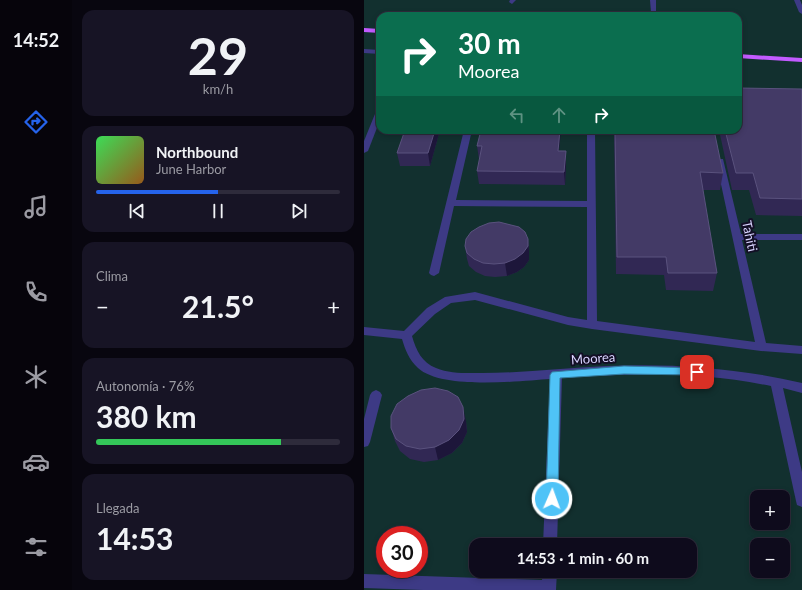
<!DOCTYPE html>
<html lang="es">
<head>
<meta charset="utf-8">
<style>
  :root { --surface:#0e0b1c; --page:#171425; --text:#f1f3f6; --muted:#9b9ba3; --line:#2e2b3b; --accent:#2563eb }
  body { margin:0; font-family:Lato,sans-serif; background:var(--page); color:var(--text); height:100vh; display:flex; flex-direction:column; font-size:15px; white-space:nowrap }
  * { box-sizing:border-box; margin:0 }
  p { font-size:13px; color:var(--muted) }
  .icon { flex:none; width:22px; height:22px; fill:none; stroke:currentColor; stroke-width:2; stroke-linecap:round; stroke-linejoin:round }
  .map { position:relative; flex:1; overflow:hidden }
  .drawer { display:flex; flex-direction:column; gap:10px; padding:10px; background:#08060f; width:292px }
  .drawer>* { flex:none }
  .banner { position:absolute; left:12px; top:12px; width:366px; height:122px; border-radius:12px; box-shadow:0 2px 6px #0003,0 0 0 1px var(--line); background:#0b6e4f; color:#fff; overflow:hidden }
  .buttons { position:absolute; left:386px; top:490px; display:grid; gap:8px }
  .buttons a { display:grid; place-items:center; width:40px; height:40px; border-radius:8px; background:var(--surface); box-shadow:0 2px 6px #0003,0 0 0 1px var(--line); font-size:20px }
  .speed { position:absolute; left:12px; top:526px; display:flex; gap:8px; font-size:20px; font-weight:700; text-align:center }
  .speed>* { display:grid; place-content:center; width:52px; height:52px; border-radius:50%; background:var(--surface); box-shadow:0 2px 6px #0003,0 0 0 1px var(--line); line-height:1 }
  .speed .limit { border:6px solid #d22; background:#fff; color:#111 }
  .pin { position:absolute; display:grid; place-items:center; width:34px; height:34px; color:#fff; margin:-17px; border-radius:8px; box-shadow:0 2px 6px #0006 }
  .me { position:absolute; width:44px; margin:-22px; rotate:2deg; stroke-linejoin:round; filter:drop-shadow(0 0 3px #0008) }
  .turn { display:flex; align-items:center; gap:14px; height:84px; padding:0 16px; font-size:18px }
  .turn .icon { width:52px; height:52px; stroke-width:2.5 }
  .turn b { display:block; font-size:28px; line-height:34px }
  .lanes { display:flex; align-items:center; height:38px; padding:0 16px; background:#0003; justify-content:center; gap:20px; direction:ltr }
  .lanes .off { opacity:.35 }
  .big { font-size:30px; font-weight:700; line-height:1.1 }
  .drawer .card { flex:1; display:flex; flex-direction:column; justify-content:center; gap:6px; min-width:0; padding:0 14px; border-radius:12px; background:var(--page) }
  .drawer .dial { align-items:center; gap:0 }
  .dial b { font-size:52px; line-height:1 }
  .song { display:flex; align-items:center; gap:12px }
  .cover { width:48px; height:48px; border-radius:6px; background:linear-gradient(135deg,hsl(130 70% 55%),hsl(30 70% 35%)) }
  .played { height:4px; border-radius:2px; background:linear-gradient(90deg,var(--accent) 50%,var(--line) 50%) }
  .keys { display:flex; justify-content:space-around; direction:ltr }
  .heat { display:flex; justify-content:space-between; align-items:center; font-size:22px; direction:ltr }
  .charge { height:6px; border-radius:3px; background:linear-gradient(90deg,#34c759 76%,var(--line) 0) }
  .trip { position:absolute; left:105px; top:538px; width:228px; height:40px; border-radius:12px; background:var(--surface); box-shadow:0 2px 6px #0003,0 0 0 1px var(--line); font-weight:700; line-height:40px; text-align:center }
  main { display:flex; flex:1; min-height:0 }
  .dock { display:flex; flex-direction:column; width:72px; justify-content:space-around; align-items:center; background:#06040b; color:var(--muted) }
  .dock .icon { width:28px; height:28px }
  .dock .selected { color:var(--accent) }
  .dock b { font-size:18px; color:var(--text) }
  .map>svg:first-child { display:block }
  .green { fill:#12302f; fill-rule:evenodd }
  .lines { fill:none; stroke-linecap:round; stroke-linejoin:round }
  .minor { fill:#3d3a85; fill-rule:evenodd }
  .major { fill:#c25bff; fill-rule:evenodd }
  .wall { fill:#312854 }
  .shaded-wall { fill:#1d163a }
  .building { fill:#433a66; stroke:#5a527e }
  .route { fill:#4fc3f7; stroke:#337fa1 }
  .labels { text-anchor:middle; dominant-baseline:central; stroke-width:4; stroke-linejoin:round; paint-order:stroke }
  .street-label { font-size:13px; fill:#d9d4ff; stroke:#130f26 }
</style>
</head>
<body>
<main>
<nav class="dock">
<b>14:52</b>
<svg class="icon selected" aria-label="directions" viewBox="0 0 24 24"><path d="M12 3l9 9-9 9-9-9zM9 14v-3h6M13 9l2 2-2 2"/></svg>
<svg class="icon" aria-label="music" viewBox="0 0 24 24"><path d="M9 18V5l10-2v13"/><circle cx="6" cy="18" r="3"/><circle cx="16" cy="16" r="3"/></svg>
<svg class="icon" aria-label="phone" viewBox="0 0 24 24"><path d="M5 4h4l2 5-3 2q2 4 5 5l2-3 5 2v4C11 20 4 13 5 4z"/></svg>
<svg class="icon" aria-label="climate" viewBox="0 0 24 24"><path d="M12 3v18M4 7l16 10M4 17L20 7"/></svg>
<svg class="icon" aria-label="car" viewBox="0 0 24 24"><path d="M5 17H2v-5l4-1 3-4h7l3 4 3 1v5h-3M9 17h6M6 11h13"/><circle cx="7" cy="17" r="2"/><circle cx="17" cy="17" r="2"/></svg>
<svg class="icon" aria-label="filters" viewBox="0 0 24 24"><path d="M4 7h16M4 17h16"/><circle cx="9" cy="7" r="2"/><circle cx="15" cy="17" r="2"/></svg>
</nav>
<section class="drawer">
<div class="card dial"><b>29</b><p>km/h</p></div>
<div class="card">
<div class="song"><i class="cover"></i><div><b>Northbound</b><p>June Harbor</p></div></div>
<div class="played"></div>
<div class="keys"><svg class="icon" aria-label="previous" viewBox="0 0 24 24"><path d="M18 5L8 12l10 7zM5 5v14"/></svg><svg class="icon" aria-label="pause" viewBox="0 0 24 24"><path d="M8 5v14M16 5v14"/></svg><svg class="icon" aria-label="next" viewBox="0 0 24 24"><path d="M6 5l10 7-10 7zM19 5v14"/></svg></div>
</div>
<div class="card"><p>Clima</p>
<div class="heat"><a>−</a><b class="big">21.5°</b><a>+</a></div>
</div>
<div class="card"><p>Autonomía · 76%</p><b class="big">380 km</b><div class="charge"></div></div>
<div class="card"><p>Llegada</p><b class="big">14:53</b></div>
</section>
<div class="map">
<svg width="438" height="590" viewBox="0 0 438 590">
  <rect width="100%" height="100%" fill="#130f26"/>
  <path class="green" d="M0,0H438V59L374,54V16H16V130H374V55L438,60V590H0ZM393,497H419V523H393ZM21,535H55V569H21ZM112,545H326V571H112ZM393,545H419V571H393Z"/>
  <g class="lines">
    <g class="minor">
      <polygon points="146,0 152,0 148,4 145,2"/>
      <polygon points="286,0 292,0 292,13 287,12"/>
      <polygon points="430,0 436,0 438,5 438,14 435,12"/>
      <polygon points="0,49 16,50 16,54 0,53"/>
      <polygon points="13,109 16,109 16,120 4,151 0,153 0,141"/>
      <path d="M100,130H108L92,200L223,201V130H231L233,321L391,342L352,161L353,159H359L377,234H438V240H378L402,343L438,346V354L397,351L228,329L204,325L111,300L87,303L71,314L48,336C52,350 58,363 72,368C86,374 103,373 118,373C159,373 200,368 242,366C308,363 373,368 438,383V393L419,388L438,472V507L433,505L432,501L407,386C338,372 268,373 198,378L193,545H179L186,379C155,381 78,390 54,368C45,360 41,349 38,339L0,335V327L40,331L63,308L81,297L111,292L204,317L223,320V207L90,206L75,273L70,276L67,275L65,273Z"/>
      <polygon points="12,390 16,392 18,395 6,442 4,446 0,447 0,419 6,395 8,392"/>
      <polygon points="179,571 193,571 192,590 59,590 0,588 0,574 178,580"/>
    </g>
    <g class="major">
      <polygon points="0,28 16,29 16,33 0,32"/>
      <polygon points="374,54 438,58 438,62 374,58"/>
    </g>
  </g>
  <g class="wall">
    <polygon points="438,89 438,216 392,215 385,190 368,190 355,130 374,130"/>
    <polygon points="41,130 76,130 66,166 36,166 33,153"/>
    <polygon points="250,130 350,130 359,173 356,190 338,190 353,273 349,291 302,290 300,275 252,274"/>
    <polygon points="113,146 202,151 202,164 201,185 115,184 113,171 116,159 115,159"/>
    <polygon points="164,239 165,252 165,260 160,267 153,272 143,276 131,277 121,276 112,272 105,266 103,259 101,246"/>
    <polygon points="102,421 103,432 98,443 88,453 74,460 60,462 46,459 36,451 31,441 27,428"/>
  </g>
  <g class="shaded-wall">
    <polygon points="71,130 76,130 66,166 64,153"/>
    <polygon points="196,130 197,130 194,163 194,151"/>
    <polygon points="202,151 202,164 201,185 200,172"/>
    <polygon points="164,239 165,252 165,260 160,267 153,272 143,276 141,263"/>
    <polygon points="99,407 102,421 103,432 98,443 88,453 74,460 71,447"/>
  </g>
  <g class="building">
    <polygon points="374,88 438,89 438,199 396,198 389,173 372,173 361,130 374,130"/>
    <polygon points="41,130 71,130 64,153 33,153"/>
    <polygon points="117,130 196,130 194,151 202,151 200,172 113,171 118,146 113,146"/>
    <polygon points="251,130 350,130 359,173 336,172 353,273 304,273 302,257 253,257"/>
    <polygon points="135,222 155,227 161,232 164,239 164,246 159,253 151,259 141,263 130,264 119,263 110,259 103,253 101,246 102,239 107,232 115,227 125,223"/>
    <polygon points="71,388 84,391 94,397 99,407 100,419 95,430 85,440 71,447 56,449 42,446 32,439 27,428 27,416 33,404 44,396 57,390"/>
  </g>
  <polygon class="route" points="260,366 333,368 337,369 338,372 337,374 333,375 260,374 196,378 194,499 192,502 188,504 184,502 182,499 186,375 188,372"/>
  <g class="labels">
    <g class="street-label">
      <text transform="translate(386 236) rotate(78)">Tahiti</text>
      <text transform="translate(229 358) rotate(-4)">Moorea</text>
    </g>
  </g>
</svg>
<div class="buttons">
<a>+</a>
<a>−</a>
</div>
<div class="speed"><div class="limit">30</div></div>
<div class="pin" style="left:333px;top:372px;background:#d93025"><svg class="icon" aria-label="arrive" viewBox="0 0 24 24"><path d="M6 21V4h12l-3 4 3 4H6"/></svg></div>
<svg class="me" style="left:188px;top:499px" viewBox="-20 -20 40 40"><circle r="17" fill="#4fc3f7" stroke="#fff" stroke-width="3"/><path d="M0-11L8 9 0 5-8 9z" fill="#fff"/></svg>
<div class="trip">14:53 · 1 min · 60 m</div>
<div class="banner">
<div class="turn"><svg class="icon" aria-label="right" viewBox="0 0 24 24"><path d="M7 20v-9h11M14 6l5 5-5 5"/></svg><div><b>30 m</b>Moorea</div></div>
<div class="lanes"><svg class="icon off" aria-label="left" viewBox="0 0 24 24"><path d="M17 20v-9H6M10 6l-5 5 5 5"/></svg><svg class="icon off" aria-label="ahead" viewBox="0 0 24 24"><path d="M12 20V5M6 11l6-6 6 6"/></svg><svg class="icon" aria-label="right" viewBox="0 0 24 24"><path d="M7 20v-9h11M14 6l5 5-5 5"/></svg></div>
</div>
</div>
</main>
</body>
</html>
